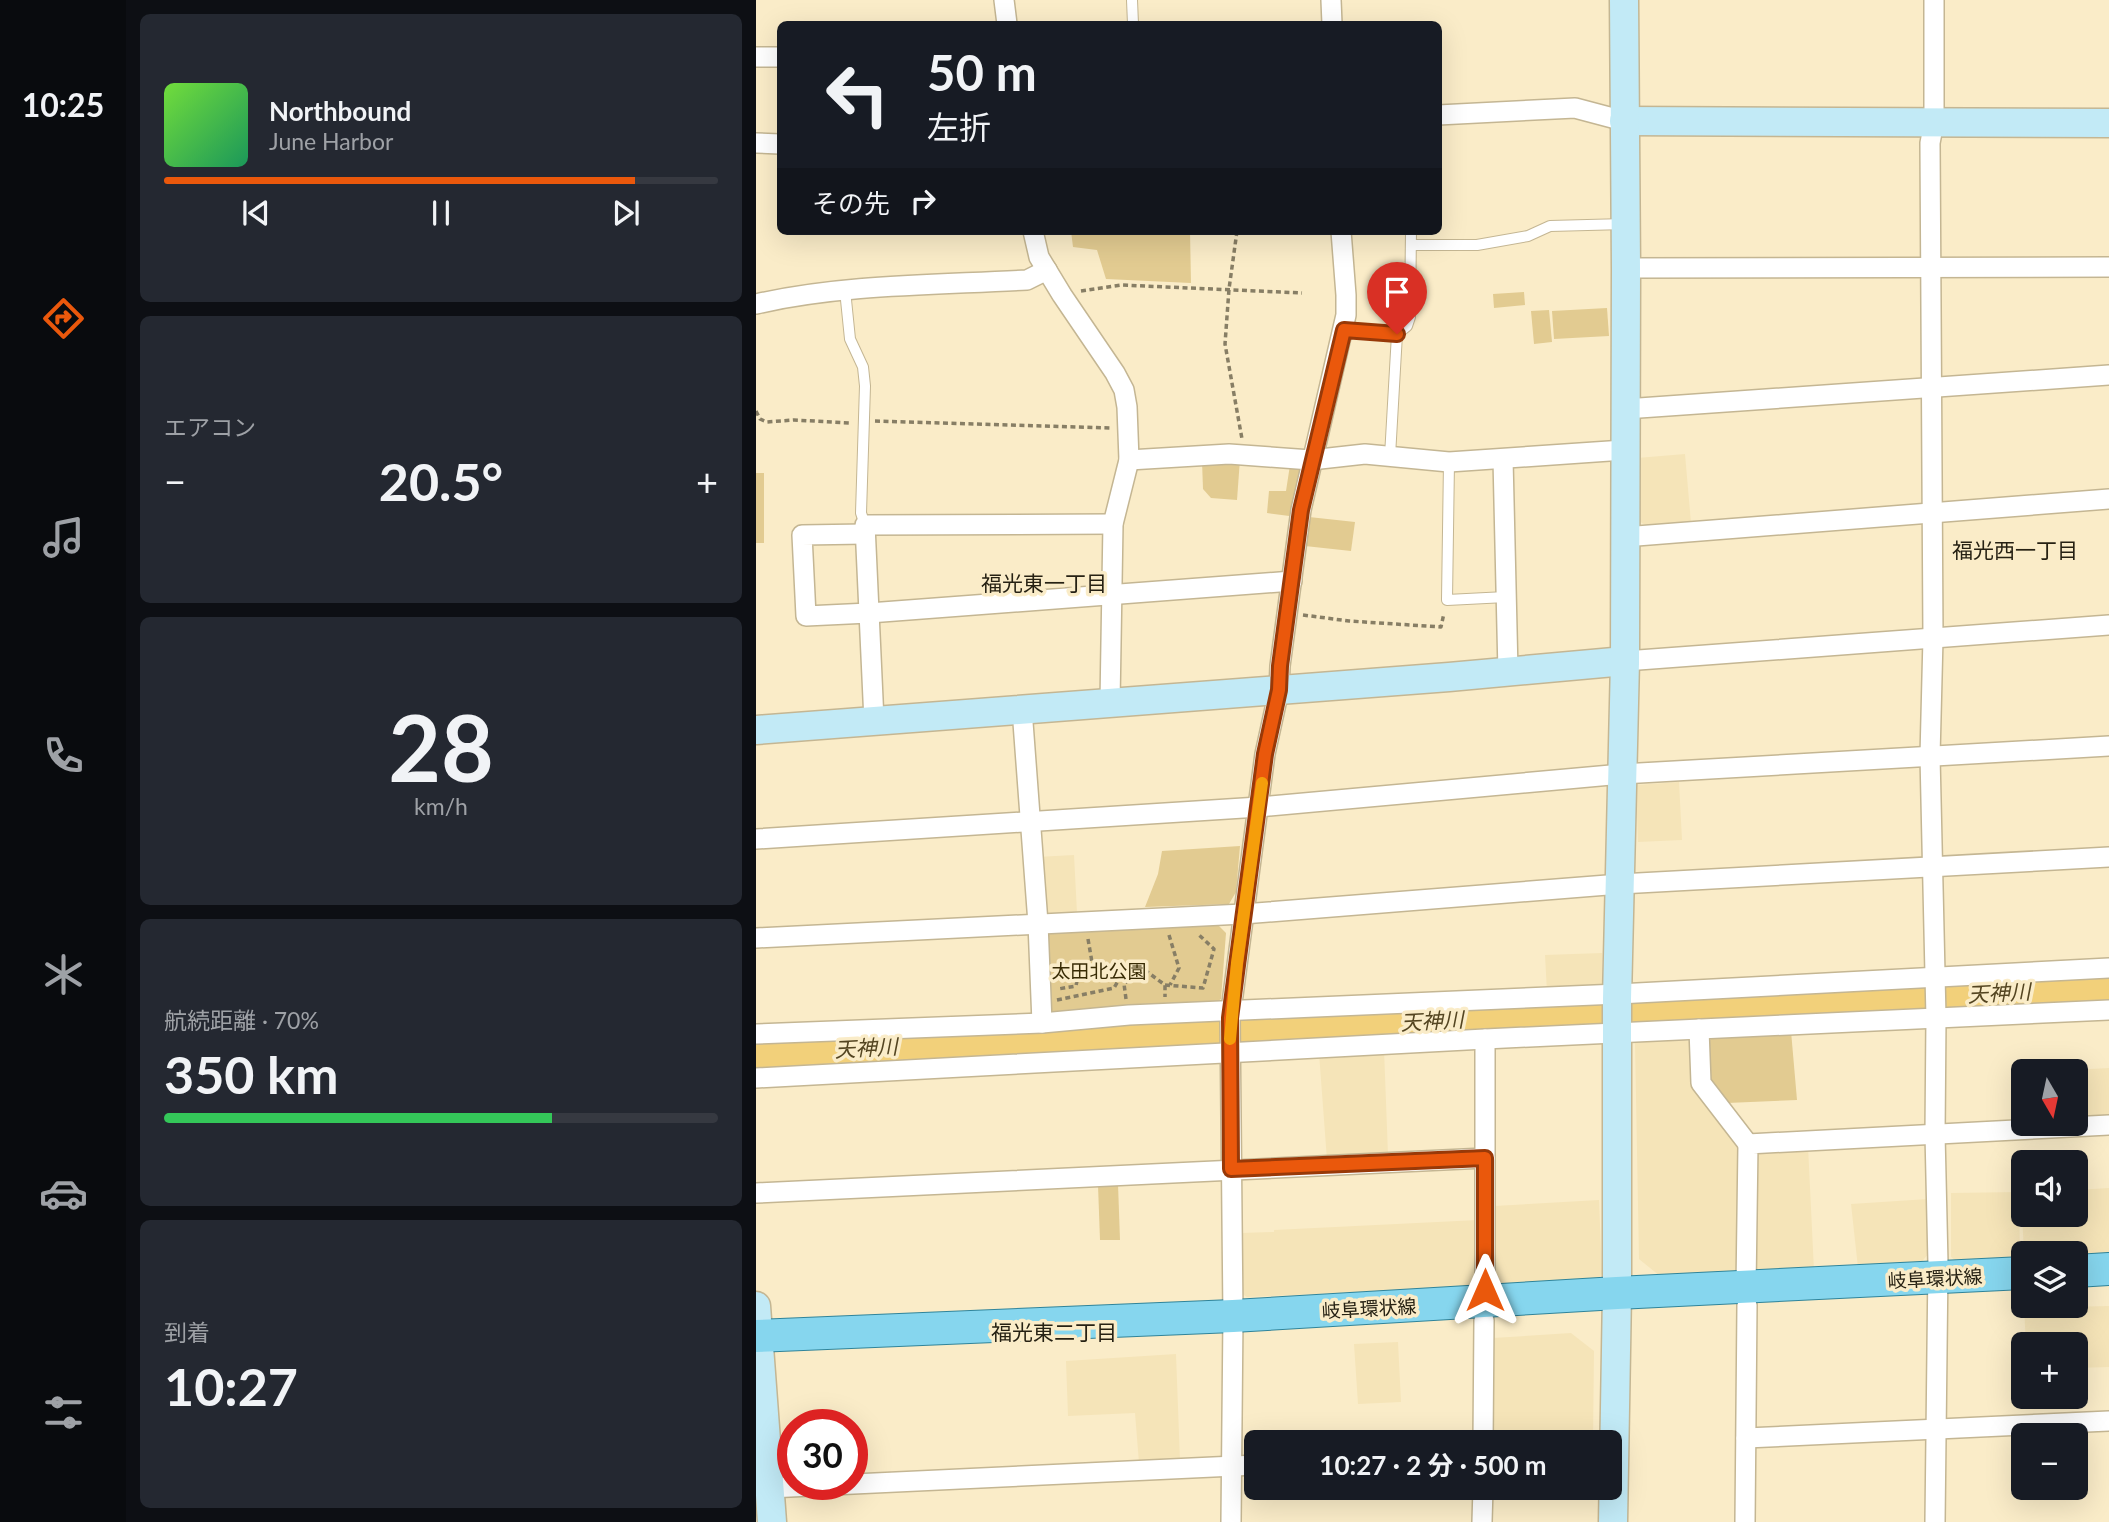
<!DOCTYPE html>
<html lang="ja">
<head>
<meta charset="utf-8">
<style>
  :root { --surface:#171b24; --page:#242831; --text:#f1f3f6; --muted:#9ea1a6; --line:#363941; --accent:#ea580c }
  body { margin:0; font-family:Lato,"Noto Sans JP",sans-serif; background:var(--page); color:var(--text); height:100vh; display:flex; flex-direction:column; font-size:26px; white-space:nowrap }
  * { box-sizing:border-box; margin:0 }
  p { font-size:23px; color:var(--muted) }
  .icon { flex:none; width:38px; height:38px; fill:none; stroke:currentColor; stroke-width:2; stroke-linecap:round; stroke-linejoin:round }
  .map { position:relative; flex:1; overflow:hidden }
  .details { display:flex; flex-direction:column; gap:14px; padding:14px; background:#0d0f14; width:630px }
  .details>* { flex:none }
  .guide { position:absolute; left:21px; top:21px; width:665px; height:214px; border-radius:10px; box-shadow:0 7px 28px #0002; background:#171b24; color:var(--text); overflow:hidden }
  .needle { width:46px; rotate:171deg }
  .buttons { position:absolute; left:1255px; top:1059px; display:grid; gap:14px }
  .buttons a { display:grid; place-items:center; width:77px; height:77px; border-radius:10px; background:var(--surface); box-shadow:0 7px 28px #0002; font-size:35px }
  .speed { position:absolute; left:21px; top:1409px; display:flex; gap:14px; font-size:35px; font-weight:700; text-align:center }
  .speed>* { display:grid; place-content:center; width:91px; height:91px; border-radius:50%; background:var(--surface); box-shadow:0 7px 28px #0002; line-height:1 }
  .speed .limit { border:10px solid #d22; background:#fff; color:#111 }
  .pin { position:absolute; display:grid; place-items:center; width:60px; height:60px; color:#fff; margin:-72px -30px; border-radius:50% 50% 50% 0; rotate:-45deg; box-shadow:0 0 7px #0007 }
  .pin .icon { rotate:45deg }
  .me { position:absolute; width:77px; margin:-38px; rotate:0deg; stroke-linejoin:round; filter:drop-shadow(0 0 5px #0008) }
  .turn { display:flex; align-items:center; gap:24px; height:147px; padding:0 35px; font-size:32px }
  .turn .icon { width:91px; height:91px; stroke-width:2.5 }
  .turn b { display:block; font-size:49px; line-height:60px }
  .then { display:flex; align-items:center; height:66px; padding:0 35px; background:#0003; gap:14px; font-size:26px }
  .big { font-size:52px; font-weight:700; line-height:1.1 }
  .details .card { flex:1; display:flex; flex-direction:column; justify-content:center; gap:10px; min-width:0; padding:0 24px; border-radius:10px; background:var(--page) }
  .details .dial { align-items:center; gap:0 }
  .dial b { font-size:91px; line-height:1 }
  .song { display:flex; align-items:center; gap:21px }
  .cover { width:84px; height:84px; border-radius:10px; background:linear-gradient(135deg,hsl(100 70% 55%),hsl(150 70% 35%)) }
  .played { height:7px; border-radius:4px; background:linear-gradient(90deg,var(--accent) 85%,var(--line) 85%) }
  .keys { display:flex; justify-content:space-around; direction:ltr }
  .heat { display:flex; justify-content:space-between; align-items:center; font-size:38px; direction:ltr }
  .charge { height:10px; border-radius:5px; background:linear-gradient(90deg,#34c759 70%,var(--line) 0) }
  .trip { position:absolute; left:488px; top:1430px; width:378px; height:70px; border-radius:10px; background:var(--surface); box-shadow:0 7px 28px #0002; font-weight:700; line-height:70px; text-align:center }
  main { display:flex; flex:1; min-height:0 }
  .dock { display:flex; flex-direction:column; width:126px; justify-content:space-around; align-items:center; background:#090b0e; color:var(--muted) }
  .dock .icon { width:49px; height:49px }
  .dock .current { color:var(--accent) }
  .dock b { font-size:32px; color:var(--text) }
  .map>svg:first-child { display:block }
  .built { fill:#f5e4b8 }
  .green { fill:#e2cb91 }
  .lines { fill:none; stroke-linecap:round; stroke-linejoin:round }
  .river { stroke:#f2d07a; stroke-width:32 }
  .lane-casing { stroke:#c4b693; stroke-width:12 }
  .street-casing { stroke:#c4b693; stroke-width:22 }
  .secondary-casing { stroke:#c4b693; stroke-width:31 }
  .primary-casing { stroke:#30849a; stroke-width:34 }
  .path { stroke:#877e65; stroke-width:3.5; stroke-dasharray:5 3.5; stroke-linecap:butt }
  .lane { stroke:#fff; stroke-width:10 }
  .street { stroke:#fff; stroke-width:19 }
  .secondary { stroke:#c2eaf6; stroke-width:28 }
  .primary { stroke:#86d6ee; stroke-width:32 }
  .route-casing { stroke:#983908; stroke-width:18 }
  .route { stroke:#ea580c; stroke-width:12 }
  .slow { stroke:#f59e0b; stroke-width:12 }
  .labels { text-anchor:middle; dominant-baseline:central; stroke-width:7; stroke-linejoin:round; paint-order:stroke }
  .park-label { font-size:19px; fill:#382b04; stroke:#faecc8 }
  .street-label { font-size:19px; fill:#262113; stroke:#faecc8 }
  .neighbourhood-label { font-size:21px; fill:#262113; stroke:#faecc8 }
  .water-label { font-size:21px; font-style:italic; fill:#544521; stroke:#faecc8 }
</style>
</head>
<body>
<main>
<nav class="dock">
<b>10:25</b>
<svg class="icon current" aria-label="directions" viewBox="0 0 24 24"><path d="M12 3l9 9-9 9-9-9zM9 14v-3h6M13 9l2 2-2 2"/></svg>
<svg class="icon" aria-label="music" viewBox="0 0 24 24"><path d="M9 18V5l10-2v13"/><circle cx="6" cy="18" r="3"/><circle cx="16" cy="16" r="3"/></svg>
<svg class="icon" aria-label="phone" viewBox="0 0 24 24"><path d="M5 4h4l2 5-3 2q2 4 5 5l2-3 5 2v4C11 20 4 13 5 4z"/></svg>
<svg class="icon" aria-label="climate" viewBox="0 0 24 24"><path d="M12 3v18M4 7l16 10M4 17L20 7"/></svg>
<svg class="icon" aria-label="car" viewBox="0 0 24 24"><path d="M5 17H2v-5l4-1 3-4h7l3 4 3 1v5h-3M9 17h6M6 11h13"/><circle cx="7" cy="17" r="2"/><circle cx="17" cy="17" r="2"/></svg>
<svg class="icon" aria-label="filters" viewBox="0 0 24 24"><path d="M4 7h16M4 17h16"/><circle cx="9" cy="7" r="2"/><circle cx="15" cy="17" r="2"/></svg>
</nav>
<section class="details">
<div class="card">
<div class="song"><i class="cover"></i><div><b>Northbound</b><p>June Harbor</p></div></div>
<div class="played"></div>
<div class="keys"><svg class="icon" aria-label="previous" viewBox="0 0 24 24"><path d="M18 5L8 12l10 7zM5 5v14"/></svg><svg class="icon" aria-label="pause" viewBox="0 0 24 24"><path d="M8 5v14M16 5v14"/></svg><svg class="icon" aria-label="next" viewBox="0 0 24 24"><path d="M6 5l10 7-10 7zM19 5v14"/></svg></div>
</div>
<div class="card"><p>エアコン</p>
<div class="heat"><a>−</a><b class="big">20.5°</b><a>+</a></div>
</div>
<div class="card dial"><b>28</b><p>km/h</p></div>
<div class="card"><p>航続距離 · 70%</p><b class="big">350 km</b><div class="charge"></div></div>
<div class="card"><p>到着</p><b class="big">10:27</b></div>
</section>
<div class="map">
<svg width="1353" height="1522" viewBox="0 0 1353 1522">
  <rect width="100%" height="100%" fill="#faecc8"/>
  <g class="built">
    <polygon points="929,454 935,523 891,526 883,521 881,458"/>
    <polygon points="923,782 926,840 882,842 880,785"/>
    <polygon points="318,855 321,913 286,915 281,857"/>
    <polygon points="846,953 846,990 791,992 789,955"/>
    <polygon points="921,1038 938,1043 986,1150 985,1271 904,1276 883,1259 879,1043"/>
    <polygon points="628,1049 632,1155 571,1160 563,1053"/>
    <polygon points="1353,1068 1353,1120 1320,1122 1320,1071 1298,1071"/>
    <polygon points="1052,1146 1058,1271 998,1274 999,1154 1003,1149"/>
    <polygon points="1353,1188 1353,1259 1320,1262 1320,1253 1268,1253 1265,1194 1267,1194 1267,1214 1320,1214 1320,1190"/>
    <polygon points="1263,1192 1264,1261 1203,1263 1195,1257 1195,1193"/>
    <polygon points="1172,1199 1172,1254 1164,1264 1102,1268 1095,1204"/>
    <polygon points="843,1200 846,1274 839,1283 737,1287 738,1206"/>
    <polygon points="722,1220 721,1287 491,1297 485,1293 484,1233 518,1232 518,1230"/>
    <polygon points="1353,1306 1353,1367 1320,1368 1320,1344 1270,1344 1268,1308"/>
    <polygon points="815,1333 838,1351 837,1442 734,1442 737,1338"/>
    <polygon points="642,1342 645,1402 602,1404 598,1344"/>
    <polygon points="420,1354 424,1461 383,1463 379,1413 312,1416 310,1361"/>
    <polygon points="734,1488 775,1488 775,1497 735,1499"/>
  </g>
  <g class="green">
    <polygon points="315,231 434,231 435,283 350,279 341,250 317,247"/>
    <polygon points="768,292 769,305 738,308 737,294"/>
    <polygon points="851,308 853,336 798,339 796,311"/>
    <polygon points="793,310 796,342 778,344 775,311"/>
    <polygon points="484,459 481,500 455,498 447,489 446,461"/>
    <polygon points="534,465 546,466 541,517 511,513 513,491 530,491"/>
    <rect x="0" y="473" width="8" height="70"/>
    <polygon points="553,517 599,522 595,551 549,546"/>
    <polygon points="484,846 480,892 473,904 389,907 402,874 406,851"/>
    <polygon points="462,925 470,933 465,999 453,1007 292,1013 287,941 295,932"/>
    <polygon points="1035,1031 1041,1100 971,1103 951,1081 950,1042 959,1037"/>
    <polygon points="362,1184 364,1240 344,1240 342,1185"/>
  </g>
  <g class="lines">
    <polyline class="river" points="0,1058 54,1050 556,1027 1129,995 1353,987"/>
    <g class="lane-casing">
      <g id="lane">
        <polyline points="376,0 377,24"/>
        <polyline points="655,245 721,245 772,236 794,226 869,224"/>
        <polyline points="89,290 94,339 107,367 109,386 105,513 109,525"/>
        <polyline points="588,330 641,334"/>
        <polyline points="634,456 641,334 651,326 654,317 655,231"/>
        <polyline points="693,462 691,600 750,597"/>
      </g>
    </g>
    <g class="street-casing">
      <g id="street">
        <polyline points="248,0 251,24"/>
        <polyline points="575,0 576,24"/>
        <polyline points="1178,0 1178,122 1174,143 1177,638 1174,756 1180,1018 1179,1134 1182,1264 1179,1522"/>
        <polyline points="0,57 24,57"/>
        <polyline points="682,115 819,108 868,121"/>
        <polyline points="0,143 24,144"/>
        <polyline points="277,231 283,257 306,295 359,373 368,390 371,407 373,460 357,524 354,702"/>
        <polyline points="870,268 1353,267"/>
        <path d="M0,304C87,284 182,285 271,280L291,270"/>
        <polyline points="869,409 1353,375"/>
        <polyline points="747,459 752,672"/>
        <polyline points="373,460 473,454 555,460 609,454 693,462 868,450"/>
        <polyline points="109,534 46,535 50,616 113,613 536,581"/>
        <polyline points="868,537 1353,499"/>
        <polyline points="869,661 1353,625"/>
        <polyline points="266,709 282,923 286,1023"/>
        <polyline points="118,721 109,525 357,524"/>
        <polyline points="0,839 503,807 866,774 1353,746"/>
        <polyline points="0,938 487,914 864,884 1353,857"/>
        <polyline points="943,1029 945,1083 992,1144"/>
        <polyline points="0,1034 286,1023 373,1015 862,994 1353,968"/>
        <polyline points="729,1039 729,1302"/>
        <polyline points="0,1078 729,1039 1353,1010"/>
        <polyline points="0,1193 729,1158"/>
        <polyline points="990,1288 992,1144 1353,1125"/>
        <polyline points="990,1438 1353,1421"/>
        <polyline points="727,1442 728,1320"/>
        <polyline points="13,1488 500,1465"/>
        <polyline points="475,1522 477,1316 474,1018 509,754 523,690 524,666 545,510 590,315 590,295 585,231"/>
        <polyline points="726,1522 727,1488"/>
        <polyline points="989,1522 991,1305"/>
      </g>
    </g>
    <g class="secondary-casing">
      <g id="secondary">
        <polyline points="868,121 1353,123"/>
        <polyline points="0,730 693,677 869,661"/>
        <polyline points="0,1306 16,1522"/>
        <polyline points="857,1522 861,1293 861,999 869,661 870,268 868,0"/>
      </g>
    </g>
    <g class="primary-casing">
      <g id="primary">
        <polyline points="1320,1271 1353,1269"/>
        <polyline points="0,1336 477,1316 861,1293 1267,1273"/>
      </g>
    </g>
    <g class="path">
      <polyline points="481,231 473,289 469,344 486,439"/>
      <polyline points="325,291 366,285 546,293"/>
      <polyline points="0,411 4,419 11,422 38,420 94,423"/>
      <polyline points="119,421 356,428"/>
      <polyline points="547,615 593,621 685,627 688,613"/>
      <polyline points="413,935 423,968 414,985"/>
      <polyline points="332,939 337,968"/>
      <polyline points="409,985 447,988 458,949 442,934"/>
      <polyline points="370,999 368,984 386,968 409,985 409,997"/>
      <polyline points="301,1000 358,988 366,974 365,965 323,970 320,986 302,989"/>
    </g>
    <use href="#lane" class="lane"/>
    <use href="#street" class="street"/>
    <use href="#secondary" class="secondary"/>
    <use href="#primary" class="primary"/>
  </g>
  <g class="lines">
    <g class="route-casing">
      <polyline id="route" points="641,334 588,330 545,510 524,666 523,690 509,754 474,1018 475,1169 729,1158 729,1290"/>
    </g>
    <use href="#route" class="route"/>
    <polyline class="slow" points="474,1039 481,963 506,783"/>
  </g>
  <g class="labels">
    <g class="park-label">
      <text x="343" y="970">太田北公園</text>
    </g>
    <g class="street-label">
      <text transform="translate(1179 1278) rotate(-3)">岐阜環状線</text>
      <text transform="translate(613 1308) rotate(-3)">岐阜環状線</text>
    </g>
    <g class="neighbourhood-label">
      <text x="1259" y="549">福光西一丁目</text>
      <text x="288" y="582">福光東一丁目</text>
      <text x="298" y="1331">福光東二丁目</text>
    </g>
    <g class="water-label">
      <text transform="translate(1243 992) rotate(-3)">天神川</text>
      <text transform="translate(676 1020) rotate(-3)">天神川</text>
      <text transform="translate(110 1047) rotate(-3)">天神川</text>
    </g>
  </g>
</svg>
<div class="buttons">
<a><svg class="needle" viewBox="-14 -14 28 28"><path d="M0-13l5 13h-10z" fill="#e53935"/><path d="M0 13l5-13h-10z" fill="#9ea1a6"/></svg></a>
<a><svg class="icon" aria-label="sound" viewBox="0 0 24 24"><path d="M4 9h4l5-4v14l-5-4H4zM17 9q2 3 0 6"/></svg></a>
<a><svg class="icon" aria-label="layers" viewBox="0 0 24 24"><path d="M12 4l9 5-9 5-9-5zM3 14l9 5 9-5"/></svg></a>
<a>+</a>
<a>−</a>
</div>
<div class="speed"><div class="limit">30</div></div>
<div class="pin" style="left:641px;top:334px;background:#d93025"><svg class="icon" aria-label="arrive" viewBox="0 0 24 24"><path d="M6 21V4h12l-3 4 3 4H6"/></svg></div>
<svg class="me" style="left:729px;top:1290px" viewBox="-20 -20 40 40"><path d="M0-17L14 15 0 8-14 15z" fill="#ea580c" stroke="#fff" stroke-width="4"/></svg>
<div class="trip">10:27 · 2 分 · 500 m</div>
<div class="guide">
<div class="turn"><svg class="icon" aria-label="left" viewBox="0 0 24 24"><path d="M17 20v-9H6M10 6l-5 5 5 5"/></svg><div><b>50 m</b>左折</div></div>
<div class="then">その先<svg class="icon" aria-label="right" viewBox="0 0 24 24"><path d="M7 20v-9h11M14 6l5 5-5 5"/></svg></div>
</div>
</div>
</main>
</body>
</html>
